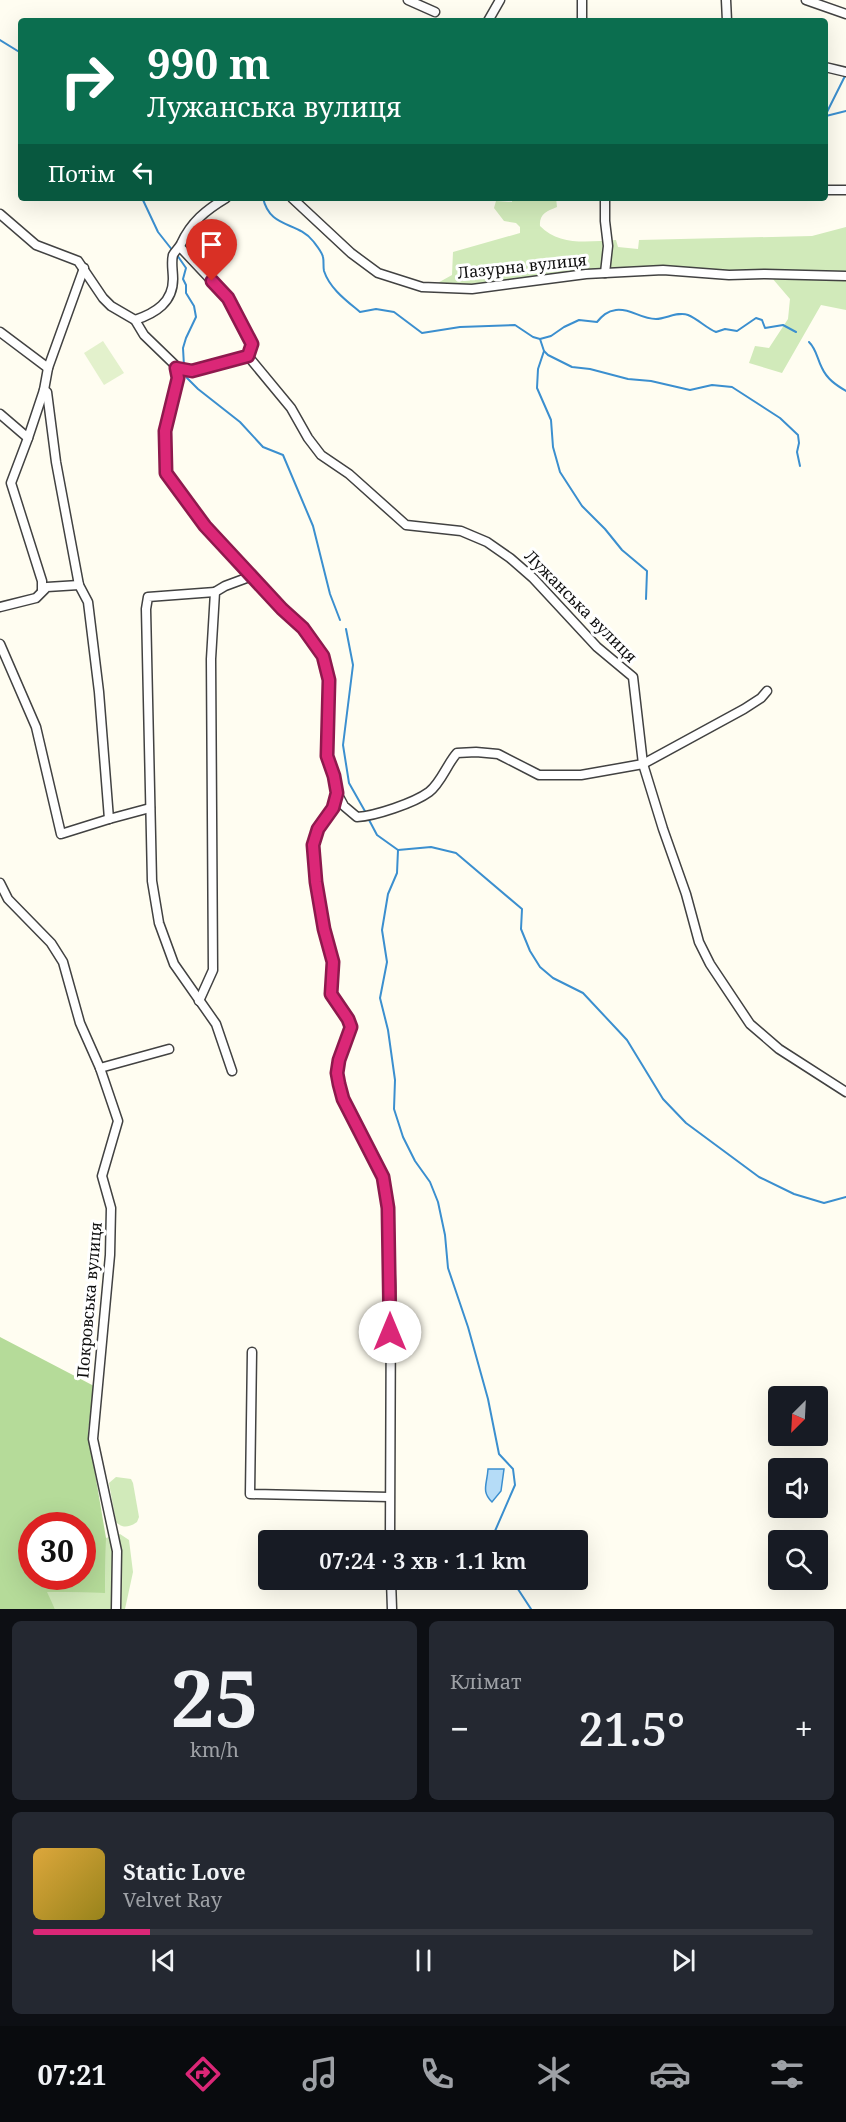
<!DOCTYPE html>
<html lang="uk">
<head>
<meta charset="utf-8">
<style>
  :root { --surface:#171b24; --page:#242831; --text:#f1f3f6; --muted:#9ea1a6; --line:#363941; --accent:#db2777 }
  body { margin:0; font-family:"Noto Serif",serif; background:var(--page); color:var(--text); height:100vh; display:flex; flex-direction:column; font-size:22px; white-space:nowrap }
  * { box-sizing:border-box; margin:0 }
  p { font-size:20px; color:var(--muted) }
  .icon { flex:none; width:33px; height:33px; fill:none; stroke:currentColor; stroke-width:2; stroke-linecap:round; stroke-linejoin:round }
  .map { position:relative; height:1609px; overflow:hidden }
  .sheet { display:flex; flex-direction:column; gap:12px; padding:12px; background:#0d0f14; flex:1 }
  .sheet>* { flex:none }
  .top-card { position:absolute; left:18px; top:18px; width:810px; height:183px; border-radius:6px; box-shadow:0 6px 24px #0002; background:#0b6e4f; color:#fff; overflow:hidden }
  .needle { width:39px; rotate:204deg }
  .controls { position:absolute; left:768px; top:1386px; display:grid; gap:12px }
  .controls a { display:grid; place-items:center; width:60px; height:60px; border-radius:6px; background:var(--surface); box-shadow:0 6px 24px #0002; font-size:30px }
  .speed { position:absolute; left:18px; top:1512px; display:flex; gap:12px; font-size:30px; font-weight:700; text-align:center }
  .speed>* { display:grid; place-content:center; width:78px; height:78px; border-radius:50%; background:var(--surface); box-shadow:0 6px 24px #0002; line-height:1 }
  .speed .limit { border:9px solid #d22; background:#fff; color:#111 }
  .pin { position:absolute; display:grid; place-items:center; width:51px; height:51px; color:#fff; margin:-62px -26px; border-radius:50% 50% 50% 0; rotate:-45deg; box-shadow:0 0 6px #0007 }
  .pin .icon { rotate:45deg }
  .me { position:absolute; width:66px; margin:-33px; rotate:0deg; stroke-linejoin:round; filter:drop-shadow(0 0 4px #0008) }
  .turn { display:flex; align-items:center; gap:21px; height:126px; padding:0 30px; font-size:27px }
  .turn .icon { width:78px; height:78px; stroke-width:2.5 }
  .turn b { display:block; font-size:42px; line-height:51px }
  .then { display:flex; align-items:center; height:57px; padding:0 30px; background:#0003; gap:12px; font-size:22px }
  .big { font-size:45px; font-weight:600; line-height:1.1 }
  .sheet .card { flex:1; display:flex; flex-direction:column; justify-content:center; gap:9px; min-width:0; padding:0 21px; border-radius:9px; background:var(--page) }
  .sheet .dial { align-items:center; gap:0 }
  .dial b { font-size:78px; line-height:1 }
  .song { display:flex; align-items:center; gap:18px }
  .cover { width:72px; height:72px; border-radius:9px; background:linear-gradient(135deg,hsl(40 70% 55%),hsl(50 70% 35%)) }
  .played { height:6px; border-radius:3px; background:linear-gradient(90deg,var(--accent) 15%,var(--line) 15%) }
  .keys { display:flex; justify-content:space-around; direction:ltr }
  .heat { display:flex; justify-content:space-between; align-items:center; font-size:33px; direction:ltr }
  .sheet .tiles { flex:1; display:grid; gap:12px; grid-template-columns:1fr 1fr }
  .card:last-child { grid-column:span 2 }
  .trip { position:absolute; left:258px; top:1530px; width:330px; height:60px; border-radius:6px; background:var(--surface); box-shadow:0 6px 24px #0002; font-weight:600; line-height:60px; text-align:center }
  .tabs { display:flex; height:96px; justify-content:space-around; align-items:center; background:#090b0e; color:var(--muted) }
  .tabs .icon { width:42px; height:42px }
  .tabs .current { color:var(--accent) }
  .tabs b { font-size:27px; color:var(--text) }
  .map>svg:first-child { display:block }
  .green { fill:#d1eaba }
  .forest { fill:#b5db99; fill-rule:evenodd }
  .pitch { fill:#e3f1cc }
  .water { fill:#b5dcf7; stroke:#3b8fcf; stroke-width:1.5 }
  .lines { fill:none; stroke-linecap:round; stroke-linejoin:round }
  .stream { stroke:#3b8fcf; stroke-width:2 }
  .minor-casing { stroke:#424242; stroke-width:11 }
  .minor { stroke:#fff; stroke-width:8 }
  .route-casing { stroke:#8e194d; stroke-width:15 }
  .route { stroke:#db2777; stroke-width:10 }
  .labels { text-anchor:middle; dominant-baseline:central; stroke-width:6; stroke-linejoin:round; paint-order:stroke }
  .street-label { font-size:16px; fill:#0f0f0f; stroke:#fff }
</style>
</head>
<body>
<div class="map">
<svg width="846" height="1609" viewBox="0 0 846 1609">
  <rect width="100%" height="100%" fill="#fffdf1"/>
  <g class="green">
    <path d="M512,198H556L557,207C547,211 539,214 540,226C560,247 591,241 616,240L618,247L638,249L639,240L812,236L846,227V310L821,305L782,373L749,363L755,346L769,348L788,319L790,299L772,278L701,274L586,275L480,291L433,292L434,285L452,275L453,252L520,233V227L516,223L504,221L494,208L496,201L512,202Z"/>
    <path d="M116,1477L131,1479L133,1483L139,1517L137,1522C130,1527 123,1529 116,1522L109,1483Z"/>
    <polygon points="120,1534 129,1540 133,1572 125,1609 55,1609 46,1592 105,1593 106,1538"/>
  </g>
  <path class="forest" d="M0,1337L94,1386L88,1432L106,1538L105,1593L47,1592L55,1609H0ZM32,1526H82V1576H32Z"/>
  <polygon class="pitch" points="103,341 124,373 104,385 84,353"/>
  <path class="water" d="M488,1469H504L501,1491L492,1502C481,1491 487,1485 488,1469Z"/>
  <g class="lines">
    <g class="stream">
      <polyline points="0,40 21,53"/>
      <polyline points="825,116 846,74"/>
      <polyline points="826,116 846,111"/>
      <polyline points="142,198 158,232 173,251"/>
      <path d="M263,198C270,229 297,221 313,241C316,245 322,252 323,257C324,261 323,266 324,271C330,289 347,301 360,312L376,309L394,312L422,333L460,327L515,325L533,337L540,339L551,336L564,327L579,320L597,322C602,316 607,311 616,310C631,308 640,319 656,319C666,319 678,311 688,315C698,319 706,328 716,332L725,329L737,331L756,318L762,320L765,328L783,325L796,332"/>
      <polyline points="177,255 186,268 183,279 186,285 186,293 194,306 196,317 186,338 183,348 184,366"/>
      <polyline points="540,339 544,351 538,369 537,388 551,420 553,447 560,472 582,506 605,529 622,550 647,571 646,599"/>
      <path d="M809,342C817,350 817,359 822,368C827,379 836,385 846,391"/>
      <polyline points="544,351 548,355 572,367 590,369 628,379 651,381 690,390 712,385 732,387 780,418 798,435 799,443 797,452 800,466"/>
      <polyline points="185,372 187,378 198,389 240,422 263,447 283,455 313,526 330,594 340,620"/>
      <polyline points="346,629 353,665 343,745 349,783 366,813"/>
      <polyline points="368,818 377,835 398,850 431,847 456,853 522,909 521,929 530,951 540,967 553,978 583,993 627,1040 663,1099 686,1123 759,1177 794,1194 824,1203 846,1197"/>
      <polyline points="398,850 397,873 388,894 382,930 387,962 380,998 388,1030 395,1080 394,1109 403,1137 415,1161 430,1182 438,1202 445,1235 448,1268 468,1327 488,1399 499,1454 513,1469 515,1485 495,1531 499,1540"/>
      <polyline points="512,1580 531,1609"/>
    </g>
    <g class="minor-casing">
      <g id="minor">
        <polyline points="408,0 435,12"/>
        <polyline points="726,0 727,21"/>
        <polyline points="806,0 846,14"/>
        <polyline points="488,21 500,0"/>
        <polyline points="582,21 582,0"/>
        <polyline points="825,67 846,72"/>
        <polyline points="825,190 846,190"/>
        <polyline points="292,198 351,253 378,273 422,287 472,289 586,274 663,270 729,275 765,274 846,276"/>
        <polyline points="605,198 605,221 608,246 605,273"/>
        <path d="M0,214L36,245L78,261L103,298L111,306L135,320L144,335L175,365L178,378L165,431L166,473L205,526L282,609L303,628L323,656L329,679L327,756L334,776L337,793L344,806L357,817C375,816 414,803 429,792C441,783 447,764 457,753L476,752L498,754L539,775H581L643,764L744,709L761,698L767,691"/>
        <polyline points="180,247 228,298 252,344 248,356"/>
        <path d="M135,320C156,313 173,302 173,279C173,271 171,262 173,255C175,251 179,248 181,244C191,222 206,210 226,198"/>
        <polyline points="0,332 48,368"/>
        <polyline points="176,368 192,371 248,356 291,408 308,438 321,455 349,474 406,525 461,531 487,542 510,558 533,578 597,647 633,677 643,764 663,829 686,894 699,942 710,964 750,1024 779,1049 846,1092"/>
        <polyline points="44,390 47,392 56,462 79,585 88,602 99,692 109,819 150,808"/>
        <polyline points="0,414 28,438"/>
        <polyline points="42,590 42,581 11,483 28,438 44,390 48,368 84,268"/>
        <polyline points="215,592 148,597 146,609 152,881 159,923 174,964 216,1024 232,1071"/>
        <polyline points="0,607 36,598 47,587 79,585"/>
        <polyline points="0,644 36,727 61,834 109,819"/>
        <polyline points="337,793 333,808 318,829 313,845 316,882 324,929 333,962 331,995 348,1019 351,1027 339,1060 337,1073 339,1084 343,1099 383,1177 388,1208 391,1287 390,1540"/>
        <polyline points="0,883 8,899 51,943 63,962 80,1023 100,1068 118,1121 102,1176 111,1208 110,1255 93,1439 117,1551 116,1609"/>
        <polyline points="199,1001 213,970 211,659 215,592 225,586 252,576"/>
        <polyline points="100,1068 169,1049"/>
        <polyline points="252,1352 250,1494 389,1497"/>
        <polyline points="391,1580 392,1609"/>
      </g>
    </g>
    <use href="#minor" class="minor"/>
  </g>
  <g class="lines">
    <g class="route-casing">
      <polyline id="route" points="212,281 228,298 252,344 248,356 192,371 176,368 178,378 165,431 166,473 205,526 282,609 303,628 323,656 329,680 327,756 334,776 337,793 333,808 318,829 313,845 316,882 324,929 333,962 331,994 348,1019 351,1027 339,1060 337,1073 339,1084 343,1099 383,1177 388,1208 390,1332"/>
    </g>
    <use href="#route" class="route"/>
  </g>
  <g class="labels">
    <g class="street-label">
      <text transform="translate(522 266) rotate(-6)">Лазурна вулиця</text>
      <text transform="translate(581 606) rotate(45)">Лужанська вулиця</text>
      <text transform="translate(89 1300) rotate(-85)">Покровська вулиця</text>
    </g>
  </g>
</svg>
<div class="controls">
<a><svg class="needle" viewBox="-14 -14 28 28"><path d="M0-13l5 13h-10z" fill="#e53935"/><path d="M0 13l5-13h-10z" fill="#9ea1a6"/></svg></a>
<a><svg class="icon" aria-label="sound" viewBox="0 0 24 24"><path d="M4 9h4l5-4v14l-5-4H4zM17 9q2 3 0 6"/></svg></a>
<a><svg class="icon" aria-label="search" viewBox="0 0 24 24"><circle cx="10" cy="10" r="6"/><path d="M15 15l6 6"/></svg></a>
</div>
<div class="speed"><div class="limit">30</div></div>
<div class="pin" style="left:212px;top:281px;background:#d93025"><svg class="icon" aria-label="arrive" viewBox="0 0 24 24"><path d="M6 21V4h12l-3 4 3 4H6"/></svg></div>
<svg class="me" style="left:390px;top:1332px" viewBox="-20 -20 40 40"><circle r="19" fill="#fff"/><path d="M0-13L10 11 0 6-10 11z" fill="#db2777"/></svg>
<div class="trip">07:24 · 3 хв · 1.1 km</div>
<div class="top-card">
<div class="turn"><svg class="icon" aria-label="right" viewBox="0 0 24 24"><path d="M7 20v-9h11M14 6l5 5-5 5"/></svg><div><b>990 m</b>Лужанська вулиця</div></div>
<div class="then">Потім<svg class="icon" aria-label="left" viewBox="0 0 24 24"><path d="M17 20v-9H6M10 6l-5 5 5 5"/></svg></div>
</div>
</div>
<section class="sheet">
<div class="tiles">
<div class="card dial"><b>25</b><p>km/h</p></div>
<div class="card"><p>Клімат</p>
<div class="heat"><a>−</a><b class="big">21.5°</b><a>+</a></div>
</div>
<div class="card">
<div class="song"><i class="cover"></i><div><b>Static Love</b><p>Velvet Ray</p></div></div>
<div class="played"></div>
<div class="keys"><svg class="icon" aria-label="previous" viewBox="0 0 24 24"><path d="M18 5L8 12l10 7zM5 5v14"/></svg><svg class="icon" aria-label="pause" viewBox="0 0 24 24"><path d="M8 5v14M16 5v14"/></svg><svg class="icon" aria-label="next" viewBox="0 0 24 24"><path d="M6 5l10 7-10 7zM19 5v14"/></svg></div>
</div>
</div>
</section>
<nav class="tabs">
<b>07:21</b>
<svg class="icon current" aria-label="directions" viewBox="0 0 24 24"><path d="M12 3l9 9-9 9-9-9zM9 14v-3h6M13 9l2 2-2 2"/></svg>
<svg class="icon" aria-label="music" viewBox="0 0 24 24"><path d="M9 18V5l10-2v13"/><circle cx="6" cy="18" r="3"/><circle cx="16" cy="16" r="3"/></svg>
<svg class="icon" aria-label="phone" viewBox="0 0 24 24"><path d="M5 4h4l2 5-3 2q2 4 5 5l2-3 5 2v4C11 20 4 13 5 4z"/></svg>
<svg class="icon" aria-label="climate" viewBox="0 0 24 24"><path d="M12 3v18M4 7l16 10M4 17L20 7"/></svg>
<svg class="icon" aria-label="car" viewBox="0 0 24 24"><path d="M5 17H2v-5l4-1 3-4h7l3 4 3 1v5h-3M9 17h6M6 11h13"/><circle cx="7" cy="17" r="2"/><circle cx="17" cy="17" r="2"/></svg>
<svg class="icon" aria-label="filters" viewBox="0 0 24 24"><path d="M4 7h16M4 17h16"/><circle cx="9" cy="7" r="2"/><circle cx="15" cy="17" r="2"/></svg>
</nav>
</body>
</html>
